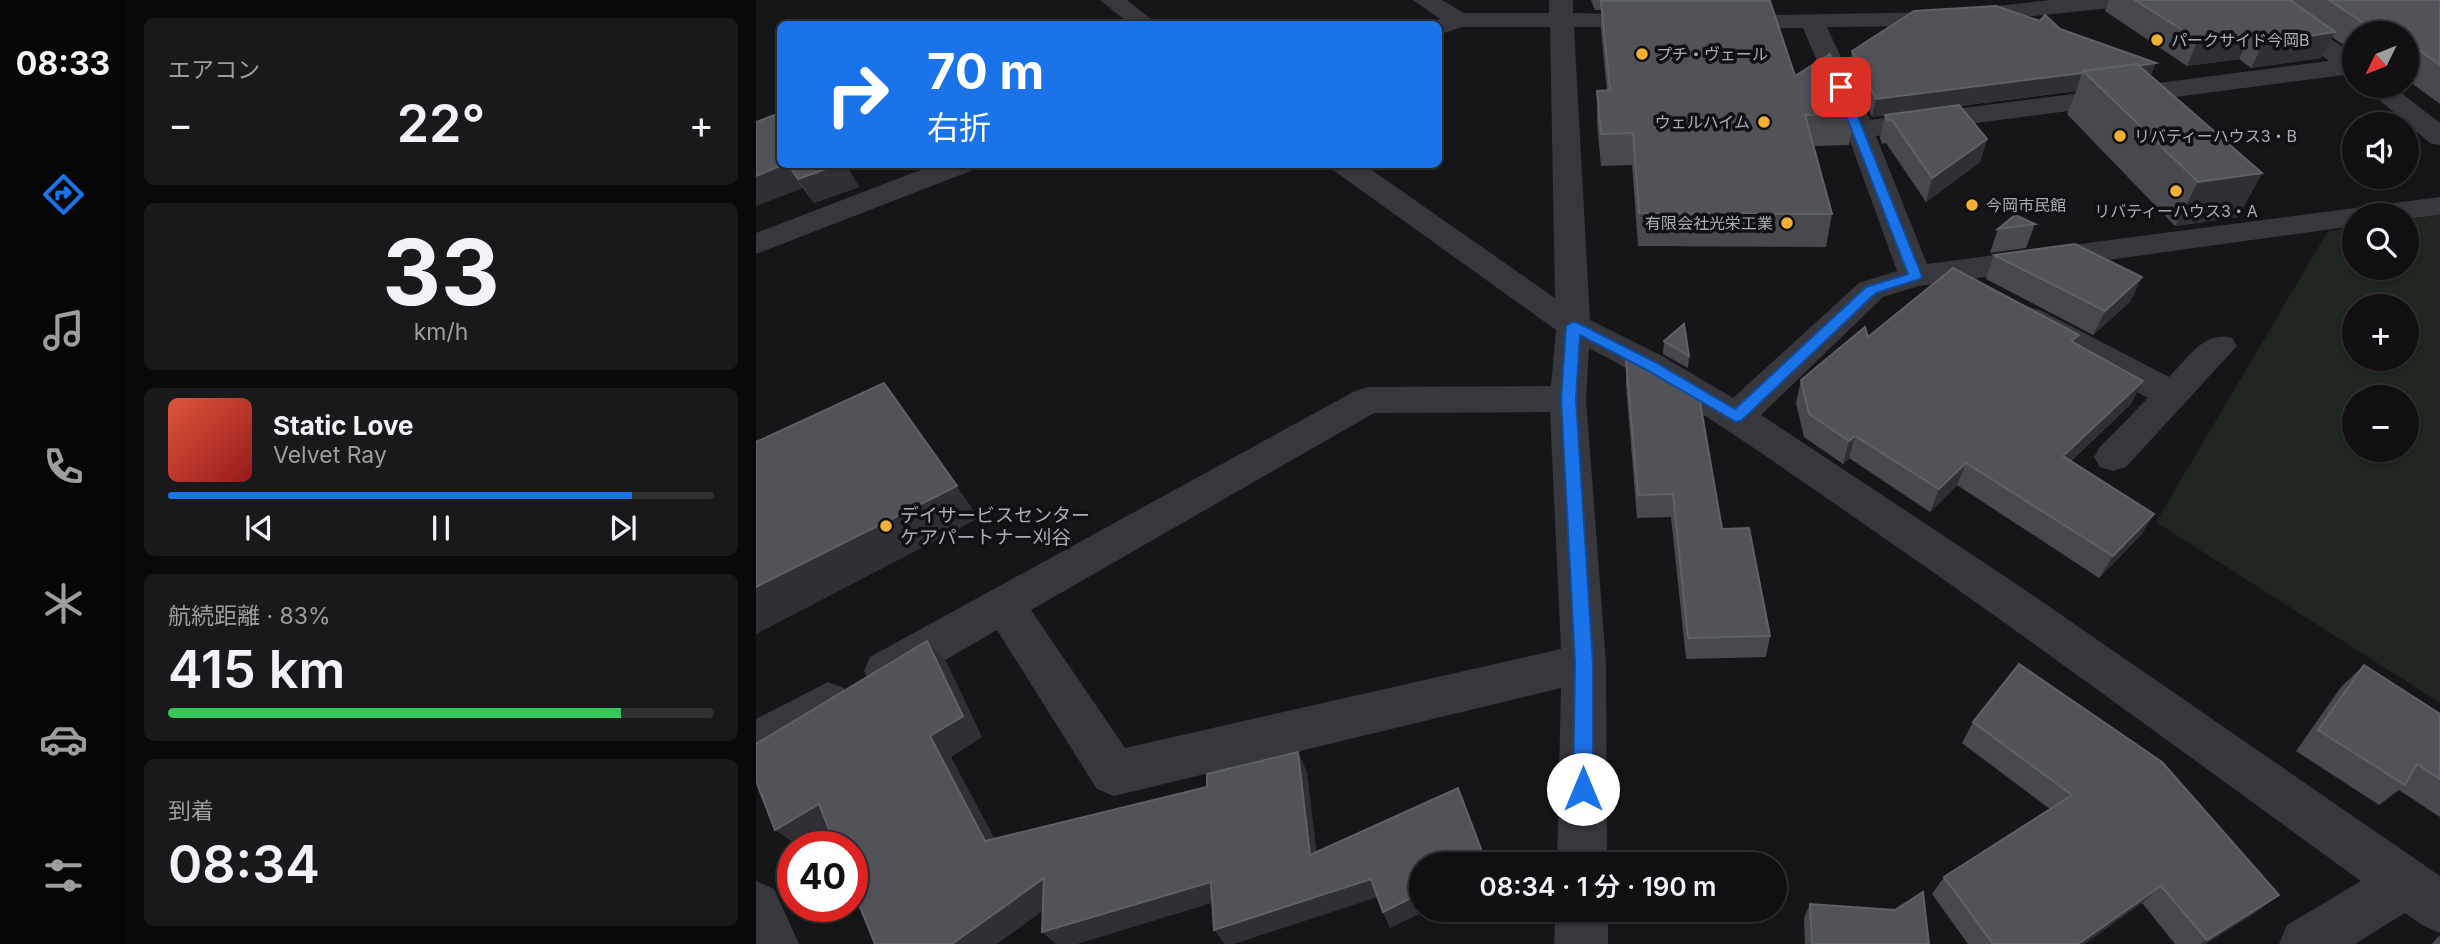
<!DOCTYPE html>
<html lang="ja">
<head>
<meta charset="utf-8">
<style>
  :root { --surface:#101012; --page:#19191b; --text:#f1f3f6; --muted:#9c9d9f; --line:#303032; --accent:#1a73e8 }
  body { margin:0; font-family:Inter,"Noto Sans JP",sans-serif; background:var(--page); color:var(--text); height:100vh; display:flex; flex-direction:column; font-size:26px; white-space:nowrap }
  * { box-sizing:border-box; margin:0 }
  p { font-size:23px; color:var(--muted) }
  .icon { flex:none; width:38px; height:38px; fill:none; stroke:currentColor; stroke-width:2; stroke-linecap:round; stroke-linejoin:round }
  .map { position:relative; flex:1; overflow:hidden }
  .panel { display:flex; flex-direction:column; gap:18px; padding:18px; background:#09090a; width:630px }
  .panel>* { flex:none }
  .banner { position:absolute; left:21px; top:21px; width:665px; height:147px; border-radius:10px; box-shadow:0 2px 5px #0004,0 0 0 2px var(--line); background:#1a73e8; color:#fff; overflow:hidden }
  .needle { width:46px; rotate:227deg }
  .tools { position:absolute; left:1586px; top:21px; display:grid; gap:14px }
  .tools a { display:grid; place-items:center; width:77px; height:77px; border-radius:50%; background:var(--surface); box-shadow:0 2px 5px #0004,0 0 0 2px var(--line); font-size:35px }
  .speed { position:absolute; left:21px; top:831px; display:flex; gap:14px; font-size:35px; font-weight:700; text-align:center }
  .speed>* { display:grid; place-content:center; width:91px; height:91px; border-radius:50%; background:var(--surface); box-shadow:0 2px 5px #0004,0 0 0 2px var(--line); line-height:1 }
  .speed .limit { border:10px solid #d22; background:#fff; color:#111 }
  .pin { position:absolute; display:grid; place-items:center; width:60px; height:60px; color:#fff; margin:-30px; border-radius:14px; box-shadow:0 4px 10px #0006 }
  .me { position:absolute; width:77px; margin:-38px; rotate:0deg; stroke-linejoin:round; filter:drop-shadow(0 0 5px #0008) }
  .turn { display:flex; align-items:center; gap:24px; height:147px; padding:0 35px; font-size:32px }
  .turn .icon { width:91px; height:91px; stroke-width:2.5 }
  .turn b { display:block; font-size:49px; line-height:60px }
  .big { font-size:52px; font-weight:600; line-height:1.1 }
  .panel .card { flex:1; display:flex; flex-direction:column; justify-content:center; gap:10px; min-width:0; padding:0 24px; border-radius:10px; background:var(--page) }
  .panel .dial { align-items:center; gap:0 }
  .dial b { font-size:91px; line-height:1 }
  .song { display:flex; align-items:center; gap:21px }
  .cover { width:84px; height:84px; border-radius:10px; background:linear-gradient(135deg,hsl(10 70% 55%),hsl(0 70% 35%)) }
  .played { height:7px; border-radius:4px; background:linear-gradient(90deg,var(--accent) 85%,var(--line) 85%) }
  .keys { display:flex; justify-content:space-around; direction:ltr }
  .heat { display:flex; justify-content:space-between; align-items:center; font-size:38px; direction:ltr }
  .charge { height:10px; border-radius:5px; background:linear-gradient(90deg,#34c759 83%,var(--line) 0) }
  .trip { position:absolute; left:653px; top:852px; width:378px; height:70px; border-radius:35px; background:var(--surface); box-shadow:0 2px 5px #0004,0 0 0 2px var(--line); font-weight:600; line-height:70px; text-align:center }
  main { display:flex; flex:1; min-height:0 }
  .menu { display:flex; flex-direction:column; width:126px; justify-content:space-around; align-items:center; background:#060607; color:var(--muted) }
  .menu .icon { width:49px; height:49px }
  .menu .on { color:var(--accent) }
  .menu b { font-size:32px; color:var(--text) }
  .map>svg:first-child { display:block }
  .green { fill:#1e261f; fill-rule:evenodd }
  .lines { fill:none; stroke-linecap:round; stroke-linejoin:round }
  .minor { fill:#37383d; fill-rule:evenodd }
  .wall { fill:#47494d }
  .shaded-wall { fill:#2f3033 }
  .building { fill:#525359; stroke:#5f6168; stroke-width:2 }
  .route { fill:#1a73e8; stroke:#114b97; stroke-width:2 }
  .poi-dot { fill:#f2b134; stroke:#111113; stroke-width:2.5 }
  .labels { text-anchor:middle; dominant-baseline:central; stroke-width:7; stroke-linejoin:round; paint-order:stroke }
  .far-poi-label { font-size:16px; fill:#a8adb8; stroke:#111113; text-anchor:start }
  .poi-label { font-size:19px; fill:#a8adb8; stroke:#111113; text-anchor:start }
</style>
</head>
<body>
<main>
<nav class="menu">
<b>08:33</b>
<svg class="icon on" aria-label="directions" viewBox="0 0 24 24"><path d="M12 3l9 9-9 9-9-9zM9 14v-3h6M13 9l2 2-2 2"/></svg>
<svg class="icon" aria-label="music" viewBox="0 0 24 24"><path d="M9 18V5l10-2v13"/><circle cx="6" cy="18" r="3"/><circle cx="16" cy="16" r="3"/></svg>
<svg class="icon" aria-label="phone" viewBox="0 0 24 24"><path d="M5 4h4l2 5-3 2q2 4 5 5l2-3 5 2v4C11 20 4 13 5 4z"/></svg>
<svg class="icon" aria-label="climate" viewBox="0 0 24 24"><path d="M12 3v18M4 7l16 10M4 17L20 7"/></svg>
<svg class="icon" aria-label="car" viewBox="0 0 24 24"><path d="M5 17H2v-5l4-1 3-4h7l3 4 3 1v5h-3M9 17h6M6 11h13"/><circle cx="7" cy="17" r="2"/><circle cx="17" cy="17" r="2"/></svg>
<svg class="icon" aria-label="filters" viewBox="0 0 24 24"><path d="M4 7h16M4 17h16"/><circle cx="9" cy="7" r="2"/><circle cx="15" cy="17" r="2"/></svg>
</nav>
<section class="panel">
<div class="card"><p>エアコン</p>
<div class="heat"><a>−</a><b class="big">22°</b><a>+</a></div>
</div>
<div class="card dial"><b>33</b><p>km/h</p></div>
<div class="card">
<div class="song"><i class="cover"></i><div><b>Static Love</b><p>Velvet Ray</p></div></div>
<div class="played"></div>
<div class="keys"><svg class="icon" aria-label="previous" viewBox="0 0 24 24"><path d="M18 5L8 12l10 7zM5 5v14"/></svg><svg class="icon" aria-label="pause" viewBox="0 0 24 24"><path d="M8 5v14M16 5v14"/></svg><svg class="icon" aria-label="next" viewBox="0 0 24 24"><path d="M6 5l10 7-10 7zM19 5v14"/></svg></div>
</div>
<div class="card"><p>航続距離 · 83%</p><b class="big">415 km</b><div class="charge"></div></div>
<div class="card"><p>到着</p><b class="big">08:34</b></div>
</section>
<div class="map">
<svg width="1684" height="944" viewBox="0 0 1684 944">
  <rect width="100%" height="100%" fill="#161618"/>
  <path class="green" d="M1684,215V703L1400,522L1572,231L1598,227V268H1650V220ZM1598,306H1650V359H1598ZM1598,397H1650V450H1598Z"/>
  <g class="lines">
    <g class="minor">
      <polygon points="344,0 371,0 401,24 374,24"/>
      <path d="M657,0H686L708,13H793V0H817V13L906,15L909,20L906,25L897,27H818L834,320L906,356L977,398L1103,283L1141,271L1090,130L1047,28H968L959,26L956,21L959,16L1183,12L1296,0H1376L1372,5L1364,7L1183,26L1071,27L1114,120L1573,61L1491,0H1519L1598,55L1596,74L1120,136L1171,264L1684,197V215L1650,219V215H1598V226L1163,286L1127,297L1005,415L1253,579L1684,876V933L1666,925L1649,913L1599,944H1523L1531,925L1605,881C1443,764 1283,645 1118,531C1025,467 934,400 833,348L830,399L850,663L851,864H801L805,688L358,796L341,789L241,630L146,685L130,691L114,685L108,671L114,657L599,391L612,387L795,386L800,330L577,170L573,164H607L799,298L794,27H706L682,35V24H672L684,19ZM794,412L805,649L369,748L275,610L618,413Z"/>
      <polygon points="1607,86 1636,86 1684,123 1684,145 1674,143"/>
      <polygon points="180,164 221,164 217,170 0,254 0,233"/>
      <path d="M1272,307L1284,310L1413,377C1431,359 1448,330 1476,338L1481,346L1370,467L1357,471L1344,467L1338,457L1344,447L1392,398L1260,326L1255,318L1260,310Z"/>
      <polygon points="72,682 88,688 95,703 88,718 17,758 0,765 0,719"/>
      <polygon points="0,881 18,889 43,944 0,944"/>
      <polygon points="800,910 852,910 852,944 798,944"/>
    </g>
  </g>
  <g class="wall">
    <polygon points="835,0 1004,0 1039,76 1099,113 1093,145 1058,146 1076,214 1070,247 882,246 876,165 845,166 841,122 841,91 851,91 845,31 845,10 839,10"/>
    <polygon points="1353,0 1684,0 1684,104 1650,79 1650,33 1598,33 1598,52 1576,37 1565,58 1495,68 1483,59 1431,66 1349,11"/>
    <polygon points="1304,29 1394,76 1506,173 1482,217 1419,226 1311,114 1320,91 1204,106 1231,139 1224,162 1170,202 1130,143 1126,144 1124,138 1129,115 1116,117 1093,69 1096,51"/>
    <polygon points="24,164 89,164 103,187 58,203 47,188"/>
    <polygon points="1279,224 1270,248 1234,253 1242,229"/>
    <polygon points="1238,255 1375,301 1337,335 1230,279"/>
    <polygon points="1112,337 1319,343 1375,404 1315,461 1398,514 1384,536 1343,578 1201,485 1174,512 1093,458 1087,464 1048,437 1040,403 1045,380"/>
    <polygon points="908,341 933,356 932,368 907,354"/>
    <polygon points="870,361 966,529 1014,636 1010,657 930,659 915,517 881,518 870,385"/>
    <polygon points="1608,665 1684,714 1684,817 1643,790 1623,805 1540,751 1585,687"/>
    <polygon points="1217,722 1499,913 1449,944 1419,944 1386,903 1328,944 1212,944 1176,894 1188,877 1294,809 1206,743"/>
    <polygon points="1054,904 1173,944 1049,944 1048,918"/>
    <polygon points="1684,936 1684,944 1676,944 1682,937"/>
  </g>
  <g class="shaded-wall">
    <polygon points="1632,28 1630,33 1619,33 1621,30"/>
    <polygon points="1579,32 1565,58 1495,68 1507,43"/>
    <polygon points="1495,34 1483,59 1431,66 1442,40"/>
    <polygon points="1400,63 1392,82 1329,72"/>
    <polygon points="1326,73 1320,91 1116,117 1120,99"/>
    <polygon points="1231,139 1224,162 1170,202 1176,178"/>
    <polygon points="29,164 32,164 47,188 0,206 0,176"/>
    <polygon points="84,164 89,164 103,187 58,203 42,179"/>
    <polygon points="1506,173 1482,217 1419,226 1442,182"/>
    <polygon points="1386,277 1375,301 1337,335 1349,311"/>
    <polygon points="1387,381 1375,404 1296,478 1307,456"/>
    <polygon points="128,383 223,518 0,634 0,587"/>
    <polygon points="1099,436 1093,458 1087,464 1093,441"/>
    <polygon points="1210,463 1201,485 1174,512 1183,489"/>
    <polygon points="1398,514 1384,536 1343,578 1357,556"/>
    <polygon points="171,641 191,663 226,737 195,757 250,860 229,841 174,736"/>
    <polygon points="542,752 551,772 563,873 554,855"/>
    <polygon points="63,804 88,823 49,847 44,847 19,830"/>
    <polygon points="288,878 307,896 241,944 196,944"/>
    <polygon points="615,879 622,897 478,944 469,944 458,930"/>
    <polygon points="455,882 469,899 321,944 300,944 286,932"/>
    <polygon points="1405,886 1386,903 1328,944 1322,944"/>
    <polygon points="665,893 665,910 672,910 634,928 627,912"/>
    <polygon points="1523,895 1499,913 1449,944 1445,944"/>
  </g>
  <g class="building">
    <polygon points="1379,0 1534,0 1579,32 1507,43 1495,34 1442,40"/>
    <polygon points="1573,0 1684,0 1684,65 1650,41 1650,33 1639,33 1632,28 1621,30 1614,27"/>
    <polygon points="845,1 1014,1 1039,76 1074,54 1099,113 1049,115 1076,214 883,213 877,133 845,134 841,91 854,90"/>
    <polygon points="1240,6 1284,21 1289,15 1304,29 1400,63 1382,66 1381,64 1327,71 1326,73 1120,99 1096,51 1158,11"/>
    <polygon points="1381,64 1506,173 1442,182 1327,71"/>
    <polygon points="1203,105 1231,139 1176,178 1136,120 1131,120 1129,115"/>
    <polygon points="24,113 24,164 29,164 0,176 0,122"/>
    <polygon points="32,164 84,164 42,179"/>
    <polygon points="1259,215 1279,224 1242,229"/>
    <polygon points="1319,244 1386,277 1349,311 1238,255"/>
    <polygon points="1197,268 1323,335 1315,341 1387,381 1307,456 1398,514 1357,556 1210,463 1183,489 1099,436 1093,441 1053,414 1045,380 1109,327 1112,337"/>
    <polygon points="928,324 933,356 908,341"/>
    <polygon points="880,353 942,390 966,529 993,528 1014,636 932,638 917,494 882,495 870,361"/>
    <polygon points="128,383 201,486 0,587 0,442"/>
    <polygon points="171,641 207,716 174,736 229,841 451,787 451,774 542,752 554,855 702,788 730,862 725,864 665,864 665,893 627,912 615,879 458,930 455,882 286,932 288,878 196,944 119,944 96,887 96,847 80,847 63,804 19,830 0,781 0,744"/>
    <polygon points="1263,664 1406,762 1523,895 1451,940 1405,886 1322,944 1237,944 1188,877 1316,795 1217,722"/>
    <polygon points="1608,665 1684,714 1684,779 1661,764 1649,785 1562,730"/>
    <polygon points="1167,892 1173,944 1056,944 1054,904 1139,910"/>
  </g>
  <polygon class="route" points="1085,83 1090,87 1166,276 1164,279 1120,293 985,421 980,422 889,369 824,335 820,399 837,663 837,789 834,796 827,799 820,796 817,789 819,663 805,399 810,326 817,322 822,323 899,362 979,409 1110,287 1152,274 1079,87"/>
  <g class="poi-dot">
    <circle cx="1401" cy="40" r="7"/>
    <circle cx="886" cy="54" r="7"/>
    <circle cx="1008" cy="122" r="7"/>
    <circle cx="1364" cy="136" r="7"/>
    <circle cx="1420" cy="191" r="7"/>
    <circle cx="1216" cy="205" r="7"/>
    <circle cx="1031" cy="223" r="7"/>
    <circle cx="130" cy="526" r="7"/>
  </g>
  <g class="labels">
    <g class="far-poi-label">
      <text x="1415" y="40">パークサイド今岡B</text>
      <text x="900" y="54">プチ・ヴェール</text>
      <text x="994" y="122" text-anchor="end">ウェルハイム</text>
      <text x="1378" y="136">リバティーハウス3・B</text>
      <text x="1230" y="205">今岡市民館</text>
      <text x="1420" y="211" text-anchor="middle">リバティーハウス3・A</text>
      <text x="1017" y="223" text-anchor="end">有限会社光栄工業</text>
    </g>
    <g class="poi-label">
      <text x="144" y="515">デイサービスセンター<tspan x="144" dy="22">ケアパートナー刈谷</tspan></text>
    </g>
  </g>
</svg>
<div class="tools">
<a><svg class="needle" viewBox="-14 -14 28 28"><path d="M0-13l5 13h-10z" fill="#e53935"/><path d="M0 13l5-13h-10z" fill="#9c9d9f"/></svg></a>
<a><svg class="icon" aria-label="sound" viewBox="0 0 24 24"><path d="M4 9h4l5-4v14l-5-4H4zM17 9q2 3 0 6"/></svg></a>
<a><svg class="icon" aria-label="search" viewBox="0 0 24 24"><circle cx="10" cy="10" r="6"/><path d="M15 15l6 6"/></svg></a>
<a>+</a>
<a>−</a>
</div>
<div class="speed"><div class="limit">40</div></div>
<div class="pin" style="left:1085px;top:87px;background:#d93025"><svg class="icon" aria-label="arrive" viewBox="0 0 24 24"><path d="M6 21V4h12l-3 4 3 4H6"/></svg></div>
<svg class="me" style="left:827px;top:789px" viewBox="-20 -20 40 40"><circle r="19" fill="#fff"/><path d="M0-13L10 11 0 6-10 11z" fill="#1a73e8"/></svg>
<div class="trip">08:34 · 1 分 · 190 m</div>
<div class="banner">
<div class="turn"><svg class="icon" aria-label="right" viewBox="0 0 24 24"><path d="M7 20v-9h11M14 6l5 5-5 5"/></svg><div><b>70 m</b>右折</div></div>
</div>
</div>
</main>
</body>
</html>
